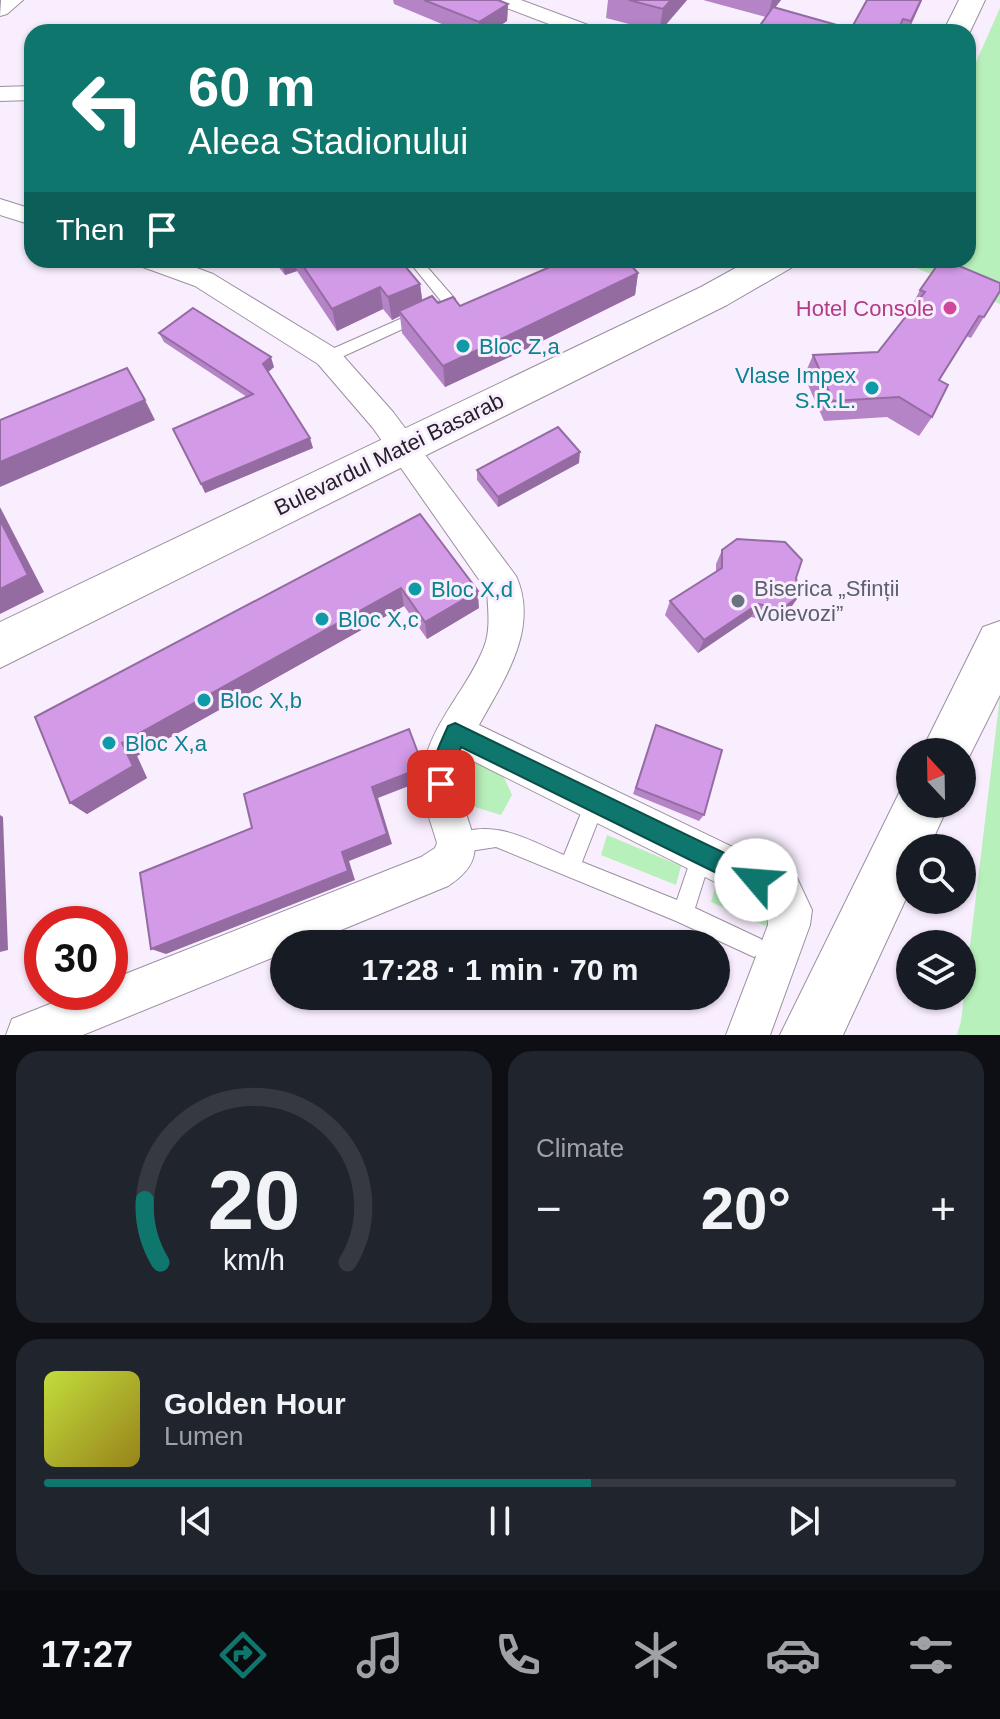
<!DOCTYPE html>
<html lang="en">
<head>
<meta charset="utf-8">
<style>
  :root { --surface:#171b24; --page:#20242c; --text:#f1f3f6; --muted:#9ea1a6; --line:#363941; --accent:#0f766e }
  body { margin:0; font-family:Helvetica,sans-serif; background:var(--page); color:var(--text); height:100vh; display:flex; flex-direction:column; font-size:30px; white-space:nowrap }
  * { box-sizing:border-box; margin:0 }
  p { font-size:26px; color:var(--muted) }
  .icon { flex:none; width:44px; height:44px; fill:none; stroke:currentColor; stroke-width:2; stroke-linecap:round; stroke-linejoin:round }
  .map { position:relative; height:1035px; overflow:hidden }
  .side { display:flex; flex-direction:column; gap:16px; padding:16px; background:#0d0f14; flex:1 }
  .side>* { flex:none }
  .banner { position:absolute; left:24px; top:24px; width:952px; height:244px; border-radius:24px; box-shadow:0 2px 6px #0004; background:#0f766e; color:#fff; overflow:hidden }
  .needle { width:52px; rotate:338deg }
  .tools { position:absolute; left:896px; top:738px; display:grid; gap:16px }
  .tools a { display:grid; place-items:center; width:80px; height:80px; border-radius:50%; background:var(--surface); box-shadow:0 2px 6px #0004; font-size:40px }
  .speed { position:absolute; left:24px; top:906px; display:flex; gap:16px; font-size:40px; font-weight:700; text-align:center }
  .speed>* { display:grid; place-content:center; width:104px; height:104px; border-radius:50%; background:var(--surface); box-shadow:0 2px 6px #0004; line-height:1 }
  .speed .limit { border:12px solid #d22; background:#fff; color:#111 }
  .pin { position:absolute; display:grid; place-items:center; width:68px; height:68px; color:#fff; margin:-34px; border-radius:16px; box-shadow:0 4px 12px #0006 }
  .me { position:absolute; width:88px; margin:-44px; rotate:297deg; stroke-linejoin:round; filter:drop-shadow(0 0 6px #0008) }
  .turn { display:flex; align-items:center; gap:28px; height:168px; padding:0 32px; font-size:36px }
  .turn .icon { width:104px; height:104px; stroke-width:2.5 }
  .turn b { display:block; font-size:56px; line-height:68px }
  .then { display:flex; align-items:center; height:76px; padding:0 32px; background:#0003; gap:16px; font-size:30px }
  .big { font-size:60px; font-weight:800; line-height:1.1 }
  .side .widget { flex:1; display:flex; flex-direction:column; justify-content:center; gap:12px; min-width:0; padding:0 28px; border-radius:24px; background:var(--page) }
  .side .dial { align-items:center; gap:0 }
  .dial svg { height:208px; overflow:visible; fill:none; stroke:var(--line); stroke-width:7; stroke-linecap:round; text-anchor:middle }
  .dial text { fill:var(--text); stroke:none }
  .song { display:flex; align-items:center; gap:24px }
  .cover { width:96px; height:96px; border-radius:12px; background:linear-gradient(135deg,hsl(70 70% 55%),hsl(50 70% 35%)) }
  .played { height:8px; border-radius:4px; background:linear-gradient(90deg,var(--accent) 60%,var(--line) 60%) }
  .keys { display:flex; justify-content:space-around; direction:ltr }
  .heat { display:flex; justify-content:space-between; align-items:center; font-size:44px; direction:ltr }
  .side .tiles { flex:1; display:grid; gap:16px; grid-template-columns:1fr 1fr }
  .widget:last-child { grid-column:span 2 }
  .trip { position:absolute; left:270px; top:930px; width:460px; height:80px; border-radius:40px; background:var(--surface); box-shadow:0 2px 6px #0004; font-weight:800; line-height:80px; text-align:center }
  .tab-bar { display:flex; height:128px; justify-content:space-around; align-items:center; background:#090b0e; color:var(--muted) }
  .tab-bar .icon { width:56px; height:56px }
  .tab-bar .on { color:var(--accent) }
  .tab-bar b { font-size:36px; color:var(--text) }
  .map>svg:first-child { display:block }
  .green { fill:#b8f0bb }
  .lines { fill:none; stroke-linecap:round; stroke-linejoin:round }
  .service-casing { stroke:#9c8fa0; stroke-width:2 }
  .minor-casing { stroke:#9c8fa0; stroke-width:2 }
  .primary-casing { stroke:#9c8fa0; stroke-width:2 }
  .trunk-casing { stroke:#9c8fa0; stroke-width:2 }
  .service { fill:#fff; fill-rule:evenodd }
  .minor { fill:#fff; fill-rule:evenodd }
  .primary { fill:#fff; fill-rule:evenodd }
  .trunk { fill:#fff; fill-rule:evenodd }
  .wall { fill:#b584c7 }
  .shaded-wall { fill:#946ca2 }
  .building { fill:#d39ae7; stroke:#946ca2; stroke-width:2 }
  .route { fill:#0f766e; stroke:#0a4d48; stroke-width:2 }
  .hotel-dot { fill:#d1479c; stroke:#f9eefe; stroke-width:3 }
  .culture-dot { fill:#0f9aa8; stroke:#f9eefe; stroke-width:3 }
  .worship-dot { fill:#6b7280; stroke:#f9eefe; stroke-width:3 }
  .labels { text-anchor:middle; dominant-baseline:central; stroke-width:6; stroke-linejoin:round; paint-order:stroke }
  .hotel-label { font-size:22px; fill:#b23c85; stroke:#f9eefe; text-anchor:end }
  .culture-label { font-size:22px; fill:#0d838f; stroke:#f9eefe; text-anchor:start }
  .street-label { font-size:22px; fill:#252027; stroke:#f9eefe }
  .worship-label { font-size:22px; fill:#5b616d; stroke:#f9eefe; text-anchor:start }
</style>
</head>
<body>
<div class="map">
<svg width="1000" height="1035" viewBox="0 0 1000 1035">
  <rect width="100%" height="100%" fill="#f9eefe"/>
  <g class="green">
    <polygon points="1000,8 1000,304 898,260 968,260 968,80"/>
    <polygon points="1000,696 1000,1035 957,1035 961,1021"/>
    <path d="M461,756L503,775L512,795L501,815L468,805C472,787 471,780 454,770Z"/>
    <polygon points="607,835 681,866 676,885 601,855"/>
    <polygon points="716,885 772,910 768,927 711,902"/>
  </g>
  <g class="lines">
    <g class="service-casing">
      <g id="service">
        <polygon points="408,260 421,260 455,299 455,305 333,361 323,361 321,357 323,353 441,301"/>
        <path d="M595,793L602,796L605,803L582,862L677,900L695,847L702,844L709,847L712,854L695,908L761,939L765,946L761,953L754,957L676,921L496,847L457,853L450,850L447,843L450,836C494,818 524,838 564,855L588,796Z"/>
      </g>
    </g>
    <g class="minor-casing">
      <g id="minor">
        <polygon points="23,0 7,14 0,16 1,0"/>
        <polygon points="493,0 521,0 596,28 599,32 570,32 496,4"/>
        <polygon points="32,86 32,100 0,101 0,87"/>
        <polygon points="0,199 32,209 32,225 0,215"/>
        <path d="M136,260H175L213,274L338,350L393,412L516,576C540,629 503,681 479,725L797,878L812,910L810,925L770,1035H726L768,925L767,908L465,757C463,765 460,775 460,783C461,826 499,853 448,886L307,944H284V953L83,1035H6L12,1019L80,992H110V980L421,857L435,848L437,843C432,825 422,801 422,782C423,730 467,692 484,647C491,630 488,608 487,591L373,428L318,364L195,286L140,266Z"/>
      </g>
    </g>
    <g class="primary-casing">
      <g id="primary">
        <polygon points="959,0 985,0 968,36 968,32 943,32"/>
        <polygon points="750,260 796,260 791,268 727,305 0,668 0,622 701,287"/>
      </g>
    </g>
    <g class="trunk-casing">
      <g id="trunk">
        <polygon points="1000,621 1000,695 962,771 962,752 921,752 983,627"/>
        <polygon points="910,782 910,804 949,804 929,848 910,848 910,890 843,1035 780,1035 903,785"/>
      </g>
    </g>
    <use href="#service" class="service"/>
    <use href="#minor" class="minor"/>
    <use href="#primary" class="primary"/>
    <use href="#trunk" class="trunk"/>
  </g>
  <g class="wall">
    <polygon points="393,0 498,0 508,4 507,21 490,32 461,32 394,4"/>
    <polygon points="608,0 687,0 660,32 606,18"/>
    <polygon points="703,0 781,0 775,7 851,29 867,0 922,0 908,32 758,32 759,27 766,17"/>
    <polygon points="273,260 400,260 420,284 422,300 460,306 552,266 552,260 626,260 638,273 635,295 518,353 445,387 402,333 400,316 392,320 383,309 337,331 297,271 285,275"/>
    <polygon points="675,260 703,260 683,268"/>
    <polygon points="920,290 984,317 971,338 966,336 939,380 932,417 919,436 887,417 824,421 804,376 813,355 878,352 910,311 909,311"/>
    <polygon points="159,333 274,367 268,372 313,448 205,493 247,397 164,342"/>
    <polygon points="579,463 498,507 477,480 477,470"/>
    <polygon points="420,514 479,608 427,639 404,606 137,756 147,778 87,814 70,803"/>
    <polygon points="722,550 796,578 790,609 774,622 751,617 698,653 665,615 670,601 716,572 716,564"/>
    <polygon points="656,725 704,815 699,821 633,794"/>
  </g>
  <g class="shaded-wall">
    <polygon points="671,0 687,0 659,32 663,9"/>
    <polygon points="772,0 781,0 768,17"/>
    <polygon points="921,0 922,0 907,32 911,21"/>
    <polygon points="508,4 507,21 490,32 479,32 479,22"/>
    <polygon points="281,260 294,260 297,271 285,275"/>
    <polygon points="685,260 703,260 683,268"/>
    <polygon points="638,273 635,295 518,353 445,387 443,366"/>
    <polygon points="420,284 423,306 399,311 400,316 392,320 388,297"/>
    <polygon points="380,287 383,309 337,331 332,309"/>
    <polygon points="271,357 274,367 266,374 263,364"/>
    <polygon points="145,400 155,420 0,487 0,462"/>
    <polygon points="310,438 313,448 205,493 201,484"/>
    <polygon points="580,452 579,463 498,507 498,497"/>
    <polygon points="0,507 44,592 0,614"/>
    <polygon points="401,588 404,606 137,756 147,778 87,814 70,803 122,743"/>
    <polygon points="478,591 479,608 427,639 425,622"/>
    <polygon points="799,596 790,609 774,622 782,609"/>
    <polygon points="758,604 751,617 698,653 704,640"/>
    <polygon points="418,753 421,766 419,782 378,798 392,844 349,861 355,880 166,954 151,949 342,852 372,787"/>
    <polygon points="0,815 3,817 8,950 0,952"/>
  </g>
  <g class="building">
    <polygon points="424,0 498,0 508,4 479,22"/>
    <polygon points="629,0 671,0 663,9"/>
    <polygon points="867,0 921,0 911,21 903,19 897,32 777,32 759,27 773,7 851,29"/>
    <polygon points="299,260 400,260 420,284 388,297 380,287 332,309"/>
    <polygon points="566,260 626,260 638,273 518,331 443,366 399,311 432,296 438,303 453,297 460,306"/>
    <polygon points="941,260 945,260 1000,283 1000,291 984,317 979,316 939,380 948,385 932,417 899,397 833,401 813,355 878,352 925,292 920,290"/>
    <polygon points="193,308 271,357 263,364 310,438 201,484 173,429 253,394 159,333"/>
    <polygon points="127,368 145,400 0,462 0,420"/>
    <polygon points="558,427 580,452 498,497 477,470"/>
    <polygon points="420,514 478,591 425,622 401,588 122,743 133,766 70,803 35,717"/>
    <polygon points="0,520 28,575 0,589"/>
    <polygon points="737,539 785,542 802,560 796,578 799,596 782,609 758,604 704,640 670,601 722,568 722,550"/>
    <polygon points="656,725 722,750 704,815 636,788"/>
    <polygon points="409,729 418,753 416,770 372,787 387,834 342,852 348,871 151,949 140,873 252,828 244,794"/>
  </g>
  <path class="route" d="M455,723L764,872L767,880L764,888L756,891L747,888L461,747L449,791L441,795L433,791C425,771 440,745 448,726Z"/>
  <circle class="hotel-dot" cx="950" cy="308" r="8"/>
  <g class="culture-dot">
    <circle cx="463" cy="346" r="8"/>
    <circle cx="872" cy="388" r="8"/>
    <circle cx="415" cy="589" r="8"/>
    <circle cx="322" cy="619" r="8"/>
    <circle cx="204" cy="700" r="8"/>
    <circle cx="109" cy="743" r="8"/>
  </g>
  <circle class="worship-dot" cx="738" cy="601" r="8"/>
  <g class="labels">
    <g class="hotel-label">
      <text x="934" y="308">Hotel Console</text>
    </g>
    <g class="culture-label">
      <text x="479" y="346">Bloc Z,a</text>
      <text x="856" y="375" text-anchor="end">Vlase Impex<tspan x="856" dy="25">S.R.L.</tspan></text>
      <text x="431" y="589">Bloc X,d</text>
      <text x="338" y="619">Bloc X,c</text>
      <text x="220" y="700">Bloc X,b</text>
      <text x="125" y="743">Bloc X,a</text>
    </g>
    <g class="street-label">
      <text transform="translate(389 454) rotate(-26)">Bulevardul Matei Basarab</text>
    </g>
    <g class="worship-label">
      <text x="754" y="588">Biserica „Sfinții<tspan x="754" dy="25">Voievozi”</tspan></text>
    </g>
  </g>
</svg>
<div class="tools">
<a><svg class="needle" viewBox="-14 -14 28 28"><path d="M0-13l5 13h-10z" fill="#e53935"/><path d="M0 13l5-13h-10z" fill="#9ea1a6"/></svg></a>
<a><svg class="icon" aria-label="search" viewBox="0 0 24 24"><circle cx="10" cy="10" r="6"/><path d="M15 15l6 6"/></svg></a>
<a><svg class="icon" aria-label="layers" viewBox="0 0 24 24"><path d="M12 4l9 5-9 5-9-5zM3 14l9 5 9-5"/></svg></a>
</div>
<div class="speed"><div class="limit">30</div></div>
<div class="pin" style="left:441px;top:784px;background:#d93025"><svg class="icon" aria-label="arrive" viewBox="0 0 24 24"><path d="M6 21V4h12l-3 4 3 4H6"/></svg></div>
<svg class="me" style="left:756px;top:880px" viewBox="-20 -20 40 40"><circle r="19" fill="#fff"/><path d="M0-13L10 11 0 6-10 11z" fill="#0f766e"/></svg>
<div class="trip">17:28 · 1 min · 70 m</div>
<div class="banner">
<div class="turn"><svg class="icon" aria-label="left" viewBox="0 0 24 24"><path d="M17 20v-9H6M10 6l-5 5 5 5"/></svg><div><b>60 m</b>Aleea Stadionului</div></div>
<div class="then">Then<svg class="icon" aria-label="arrive" viewBox="0 0 24 24"><path d="M6 21V4h12l-3 4 3 4H6"/></svg></div>
</div>
</div>
<section class="side">
<div class="tiles">
<div class="widget dial"><svg viewBox="0 0 100 80">
<path d="M14 69A42 42 0 1 1 86 69"/>
<path d="M14 69A42 42 0 0 1 8 45" stroke="#0f766e"/>
<text x="50" y="56" font-size="32" font-weight="700">20</text>
<text x="50" y="72" font-size="11">km/h</text>
</svg></div>
<div class="widget"><p>Climate</p>
<div class="heat"><a>−</a><b class="big">20°</b><a>+</a></div>
</div>
<div class="widget">
<div class="song"><i class="cover"></i><div><b>Golden Hour</b><p>Lumen</p></div></div>
<div class="played"></div>
<div class="keys"><svg class="icon" aria-label="previous" viewBox="0 0 24 24"><path d="M18 5L8 12l10 7zM5 5v14"/></svg><svg class="icon" aria-label="pause" viewBox="0 0 24 24"><path d="M8 5v14M16 5v14"/></svg><svg class="icon" aria-label="next" viewBox="0 0 24 24"><path d="M6 5l10 7-10 7zM19 5v14"/></svg></div>
</div>
</div>
</section>
<nav class="tab-bar">
<b>17:27</b>
<svg class="icon on" aria-label="directions" viewBox="0 0 24 24"><path d="M12 3l9 9-9 9-9-9zM9 14v-3h6M13 9l2 2-2 2"/></svg>
<svg class="icon" aria-label="music" viewBox="0 0 24 24"><path d="M9 18V5l10-2v13"/><circle cx="6" cy="18" r="3"/><circle cx="16" cy="16" r="3"/></svg>
<svg class="icon" aria-label="phone" viewBox="0 0 24 24"><path d="M5 4h4l2 5-3 2q2 4 5 5l2-3 5 2v4C11 20 4 13 5 4z"/></svg>
<svg class="icon" aria-label="climate" viewBox="0 0 24 24"><path d="M12 3v18M4 7l16 10M4 17L20 7"/></svg>
<svg class="icon" aria-label="car" viewBox="0 0 24 24"><path d="M5 17H2v-5l4-1 3-4h7l3 4 3 1v5h-3M9 17h6M6 11h13"/><circle cx="7" cy="17" r="2"/><circle cx="17" cy="17" r="2"/></svg>
<svg class="icon" aria-label="filters" viewBox="0 0 24 24"><path d="M4 7h16M4 17h16"/><circle cx="9" cy="7" r="2"/><circle cx="15" cy="17" r="2"/></svg>
</nav>
</body>
</html>
